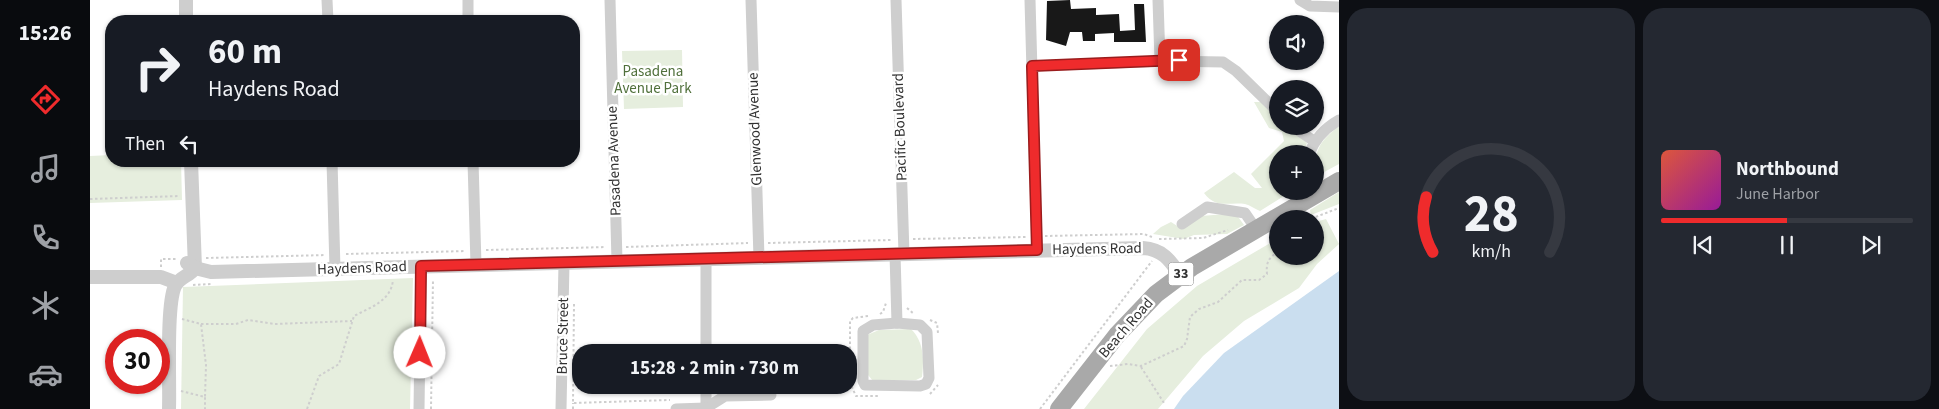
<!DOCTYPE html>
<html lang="en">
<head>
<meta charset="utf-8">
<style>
  :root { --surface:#171b24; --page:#242831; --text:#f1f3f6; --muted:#9ea1a6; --line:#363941; --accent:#ef2b2c }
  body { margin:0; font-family:"Source Sans 3",sans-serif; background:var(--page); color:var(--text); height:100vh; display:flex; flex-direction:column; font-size:19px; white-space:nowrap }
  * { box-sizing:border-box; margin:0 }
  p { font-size:16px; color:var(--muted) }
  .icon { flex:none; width:28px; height:28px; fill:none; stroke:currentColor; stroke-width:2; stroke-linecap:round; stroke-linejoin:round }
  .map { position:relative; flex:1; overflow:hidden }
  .sheet { display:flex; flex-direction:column; gap:8px; padding:8px; background:#0d0f14; width:600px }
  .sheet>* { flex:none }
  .hud { position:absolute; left:15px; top:15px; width:475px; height:152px; border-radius:20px; box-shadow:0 1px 4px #0004; background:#171b24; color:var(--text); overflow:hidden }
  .controls { position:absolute; left:1179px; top:15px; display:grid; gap:10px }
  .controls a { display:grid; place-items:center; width:55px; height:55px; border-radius:50%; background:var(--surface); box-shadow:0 1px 4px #0004; font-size:25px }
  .speed { position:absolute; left:15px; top:329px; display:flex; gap:10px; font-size:25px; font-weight:700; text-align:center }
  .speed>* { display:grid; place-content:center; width:65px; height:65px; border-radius:50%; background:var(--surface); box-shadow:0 1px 4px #0004; line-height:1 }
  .speed .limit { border:8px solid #d22; background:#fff; color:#111 }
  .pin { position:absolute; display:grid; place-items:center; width:42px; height:42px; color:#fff; margin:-21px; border-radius:10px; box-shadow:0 2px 8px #0006 }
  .me { position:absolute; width:55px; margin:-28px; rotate:1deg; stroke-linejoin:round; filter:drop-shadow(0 0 4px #0008) }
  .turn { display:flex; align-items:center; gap:18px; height:105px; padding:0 20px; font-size:22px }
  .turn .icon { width:65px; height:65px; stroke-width:2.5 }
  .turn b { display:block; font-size:35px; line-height:42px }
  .then { display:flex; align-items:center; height:48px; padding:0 20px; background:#0003; gap:10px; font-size:19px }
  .sheet .card { flex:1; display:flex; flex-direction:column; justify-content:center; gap:8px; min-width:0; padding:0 18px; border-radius:20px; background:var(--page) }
  .sheet .dial { align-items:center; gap:0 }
  .dial svg { height:130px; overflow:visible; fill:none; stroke:var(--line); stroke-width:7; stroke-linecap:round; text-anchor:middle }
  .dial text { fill:var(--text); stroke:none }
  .song { display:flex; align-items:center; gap:15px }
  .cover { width:60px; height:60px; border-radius:8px; background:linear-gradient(135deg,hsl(10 70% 55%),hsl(300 70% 35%)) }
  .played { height:5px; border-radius:2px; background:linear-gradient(90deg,var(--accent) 50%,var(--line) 50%) }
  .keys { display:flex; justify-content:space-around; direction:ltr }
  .sheet .tiles { flex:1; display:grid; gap:8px; grid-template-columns:repeat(2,1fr) }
  .trip { position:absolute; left:482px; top:344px; width:285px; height:50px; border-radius:20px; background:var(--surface); box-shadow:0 1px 4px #0004; font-weight:700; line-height:50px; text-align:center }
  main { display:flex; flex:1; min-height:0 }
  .tab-bar { display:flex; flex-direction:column; width:90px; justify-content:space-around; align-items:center; background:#090b0e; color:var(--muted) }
  .tab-bar .icon { width:35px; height:35px }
  .tab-bar .active { color:var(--accent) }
  .tab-bar b { font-size:22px; color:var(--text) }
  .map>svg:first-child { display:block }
  .green { fill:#e6eede }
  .water { fill:#cadeef }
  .building { fill:#181818 }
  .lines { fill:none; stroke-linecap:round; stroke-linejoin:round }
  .path { stroke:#cecece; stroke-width:2; stroke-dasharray:2.5 2.5; stroke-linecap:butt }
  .minor { stroke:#cecece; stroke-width:11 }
  .tertiary { stroke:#cecece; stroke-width:14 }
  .primary { stroke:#a9a9a9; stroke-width:18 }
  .route-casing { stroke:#9b1c1d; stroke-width:12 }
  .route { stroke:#ef2b2c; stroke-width:9 }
  .labels { text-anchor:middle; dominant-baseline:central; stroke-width:5; stroke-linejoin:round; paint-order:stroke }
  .shield { fill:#fff; stroke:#6f6f6f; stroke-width:1 }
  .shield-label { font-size:14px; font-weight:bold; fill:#313131 }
  .park-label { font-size:15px; fill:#50703b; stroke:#fff }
  .street-label { font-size:15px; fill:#313131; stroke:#fff }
</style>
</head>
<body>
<main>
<nav class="tab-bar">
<b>15:26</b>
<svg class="icon active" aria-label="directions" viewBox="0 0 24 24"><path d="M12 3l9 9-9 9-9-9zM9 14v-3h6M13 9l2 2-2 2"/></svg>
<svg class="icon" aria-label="music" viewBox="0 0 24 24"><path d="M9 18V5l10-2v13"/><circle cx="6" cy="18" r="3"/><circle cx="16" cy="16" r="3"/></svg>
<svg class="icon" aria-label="phone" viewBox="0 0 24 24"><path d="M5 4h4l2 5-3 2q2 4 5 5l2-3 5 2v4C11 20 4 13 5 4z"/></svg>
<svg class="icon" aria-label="climate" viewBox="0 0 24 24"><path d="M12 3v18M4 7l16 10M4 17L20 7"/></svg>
<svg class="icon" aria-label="car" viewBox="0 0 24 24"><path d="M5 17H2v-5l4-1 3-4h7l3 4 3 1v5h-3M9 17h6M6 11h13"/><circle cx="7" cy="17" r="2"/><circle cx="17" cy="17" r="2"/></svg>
</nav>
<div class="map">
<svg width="1249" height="409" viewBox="0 0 1249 409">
  <rect width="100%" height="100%" fill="#fff"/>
  <g class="green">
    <polygon points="592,50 593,107 534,109 532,51"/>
    <path d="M1164,102H1171L1187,116L1188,126H1198L1217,143L1213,154H1188L1187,172L1185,176L1187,177L1188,191H1202L1170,211C1165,209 1160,205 1155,204C1138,202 1126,209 1114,193L1144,172L1165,188H1172L1161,174L1194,141L1192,132L1179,128Z"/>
    <path d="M1249,126V164L1225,177C1225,149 1228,143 1249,126Z"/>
    <polygon points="21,155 21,161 91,161 92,200 0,203 0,156"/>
    <polygon points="1249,192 1249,204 1221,215 1220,210"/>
    <polygon points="1136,214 1146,214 1154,225 1137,234 1104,235 1094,239 1063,234 1071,227 1081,222 1092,229 1111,216"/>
    <polygon points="1236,219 1249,244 1227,264 1209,288 1154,321 1113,356 1068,409 994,409 1057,329 1107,286 1187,239 1188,256 1225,256 1225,222"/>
    <polygon points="323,278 320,409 91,409 93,287"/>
    <path d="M821,329C834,342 834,359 832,377L826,380L783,381L778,375L777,335L789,330Z"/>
  </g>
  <polygon class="water" points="1249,271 1249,409 1084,409 1093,396 1134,353"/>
  <polygon class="building" points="980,0 981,9 1006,8 1006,15 1029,14 1030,31 1045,30 1044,4 1054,4 1056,42 1024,42 1024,33 1005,34 1005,41 993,41 992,32 980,32 976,46 956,40 957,1"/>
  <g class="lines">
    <g class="path">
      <polyline points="0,199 90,196"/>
      <polyline points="1211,219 1223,218 1249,208"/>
      <polyline points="1184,234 1188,239"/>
      <polyline points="955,236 1054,234 1062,237"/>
      <polyline points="823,239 936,237"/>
      <polyline points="1069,239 1113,238 1138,230"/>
      <polyline points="678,243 803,240"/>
      <polyline points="536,247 658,243"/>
      <polyline points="396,250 516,247"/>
      <polyline points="256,254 376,251"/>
      <polyline points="116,258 236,255"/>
      <polyline points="71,267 71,259 87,259"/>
      <polyline points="103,285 121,284"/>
      <polyline points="484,304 483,403 580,400"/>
      <polyline points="817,308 824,314"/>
      <polyline points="790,314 793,312 796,303"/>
      <polyline points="778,316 763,318 760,321 760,383 766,396 788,396"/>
      <polyline points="92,319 111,324 116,365 115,397"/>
      <polyline points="840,320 847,323 848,333"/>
      <polyline points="111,324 146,324 158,320 185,324 262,321"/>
      <path d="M1020,366L1038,364L1051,366L1094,346L1097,339L1100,317L1109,309L1128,302L1152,280H1169L1177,274C1176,263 1178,258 1188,252"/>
      <polyline points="1051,367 1074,403"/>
      <polyline points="91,391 115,397 115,409"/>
      <polyline points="840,394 848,385"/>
      <path d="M217,409L229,376L249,364L264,316C281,307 301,301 303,280"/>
      <polyline points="341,409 343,279"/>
      <polyline points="483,409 483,403"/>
      <polyline points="950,409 1062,261"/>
    </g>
    <g class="minor">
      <polyline points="237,0 238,21"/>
      <polyline points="378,0 378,21"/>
      <polyline points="520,0 527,261"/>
      <polyline points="661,0 669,258"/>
      <polyline points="806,0 814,254"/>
      <polyline points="940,0 947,250"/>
      <polyline points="1068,0 1070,61"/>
      <polyline points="1210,0 1220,6 1249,7"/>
      <polyline points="942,66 1074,61 1133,62 1146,71 1188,112"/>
      <polyline points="1202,126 1224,141"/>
      <path d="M1219,154C1225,138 1235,128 1249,120"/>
      <polyline points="242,161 245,269"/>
      <polyline points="383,161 386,265"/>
      <polyline points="1092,224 1117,207 1155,213 1166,229"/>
      <polyline points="805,254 807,323"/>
      <polygon points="807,323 830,325 837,332 839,378 836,384 830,386 775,385 773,381 773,331 783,325"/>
      <polyline points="616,352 616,259"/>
      <polyline points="616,408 635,396 681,395"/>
      <polyline points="616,408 616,385"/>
      <polyline points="329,409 331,266"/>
      <polyline points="471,409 474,263"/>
      <polyline points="586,409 616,408"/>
    </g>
    <g class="tertiary">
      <polyline points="96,0 96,21"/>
      <polyline points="101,161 105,268"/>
      <path d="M97,263L105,268L121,272L1053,248C1072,249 1080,260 1090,275"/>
      <polyline points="0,277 71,277 87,283"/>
      <path d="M79,409C80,383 76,305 85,286C89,277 100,276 105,268"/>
    </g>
    <polyline class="primary" points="969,409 1027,335 1066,294 1102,267 1249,181"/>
  </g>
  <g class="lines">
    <g class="route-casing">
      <polyline id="route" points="330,353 331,266 947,250 942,66 1089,60"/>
    </g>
    <use href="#route" class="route"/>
  </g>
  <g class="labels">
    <rect class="shield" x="1078.5" y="262.5" width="25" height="23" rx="4"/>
    <g class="shield-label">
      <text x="1091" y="274">33</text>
    </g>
    <g class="park-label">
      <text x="563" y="71">Pasadena<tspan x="563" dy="17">Avenue Park</tspan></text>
    </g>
    <g class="street-label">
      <text transform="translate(810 127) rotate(-92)">Pacific Boulevard</text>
      <text transform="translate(665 129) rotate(-92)">Glenwood Avenue</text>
      <text transform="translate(524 161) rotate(-92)">Pasadena Avenue</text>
      <text transform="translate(1007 249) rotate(-1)">Haydens Road</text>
      <text transform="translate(272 268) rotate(-2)">Haydens Road</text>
      <text transform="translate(1036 328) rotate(-49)">Beach Road</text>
      <text transform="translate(473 336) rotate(-89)">Bruce Street</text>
    </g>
  </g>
</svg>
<div class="controls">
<a><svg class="icon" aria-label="sound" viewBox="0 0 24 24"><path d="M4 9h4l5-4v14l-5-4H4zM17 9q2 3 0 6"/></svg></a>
<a><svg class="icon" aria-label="layers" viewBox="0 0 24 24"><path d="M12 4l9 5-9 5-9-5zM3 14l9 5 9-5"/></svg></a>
<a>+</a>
<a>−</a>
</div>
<div class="speed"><div class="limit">30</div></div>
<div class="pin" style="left:1089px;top:60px;background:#d93025"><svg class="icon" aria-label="arrive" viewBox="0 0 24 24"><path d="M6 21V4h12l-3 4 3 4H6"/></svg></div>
<svg class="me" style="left:330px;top:353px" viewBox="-20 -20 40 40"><circle r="19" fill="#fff"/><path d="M0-13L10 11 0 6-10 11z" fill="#ef2b2c"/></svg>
<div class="trip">15:28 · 2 min · 730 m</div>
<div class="hud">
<div class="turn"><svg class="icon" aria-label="right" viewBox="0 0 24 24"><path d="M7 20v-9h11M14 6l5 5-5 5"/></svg><div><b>60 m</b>Haydens Road</div></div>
<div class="then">Then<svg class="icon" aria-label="left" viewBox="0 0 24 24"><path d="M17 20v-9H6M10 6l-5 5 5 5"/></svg></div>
</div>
</div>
<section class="sheet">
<div class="tiles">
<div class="card dial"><svg viewBox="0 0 100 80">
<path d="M14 69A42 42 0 1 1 86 69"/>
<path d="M14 69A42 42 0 0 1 10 35" stroke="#ef2b2c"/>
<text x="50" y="56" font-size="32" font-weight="700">28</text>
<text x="50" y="72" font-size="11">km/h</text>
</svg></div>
<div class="card">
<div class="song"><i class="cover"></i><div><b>Northbound</b><p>June Harbor</p></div></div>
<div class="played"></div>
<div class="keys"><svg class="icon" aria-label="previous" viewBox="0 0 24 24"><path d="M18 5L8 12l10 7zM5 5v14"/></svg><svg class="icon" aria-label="pause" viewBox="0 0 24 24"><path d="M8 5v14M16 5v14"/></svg><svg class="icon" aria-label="next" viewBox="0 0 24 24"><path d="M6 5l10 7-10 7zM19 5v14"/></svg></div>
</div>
</div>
</section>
</main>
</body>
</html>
